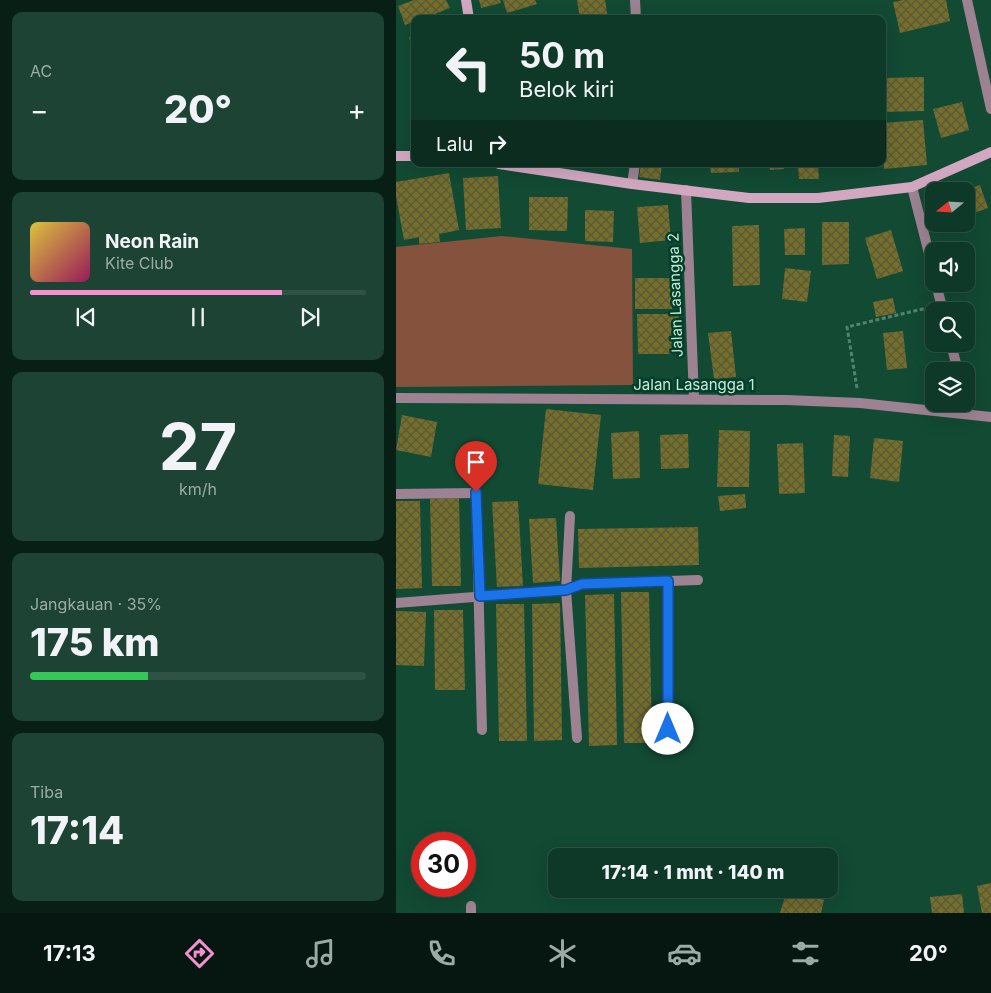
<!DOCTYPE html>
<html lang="id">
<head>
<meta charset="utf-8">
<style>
  :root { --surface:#0e3827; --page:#1c4333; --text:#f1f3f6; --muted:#9baca7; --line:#2e5244; --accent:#f690d0 }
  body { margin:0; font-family:Inter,sans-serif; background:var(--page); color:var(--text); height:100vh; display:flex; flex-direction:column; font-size:19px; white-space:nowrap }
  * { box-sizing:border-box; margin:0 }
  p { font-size:16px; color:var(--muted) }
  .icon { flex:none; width:28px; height:28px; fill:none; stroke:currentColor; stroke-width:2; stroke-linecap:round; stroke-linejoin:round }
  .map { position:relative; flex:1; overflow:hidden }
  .sheet { display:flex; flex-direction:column; gap:12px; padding:12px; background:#081f15; width:396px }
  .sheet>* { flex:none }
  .guide { position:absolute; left:15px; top:15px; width:475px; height:152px; border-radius:10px; box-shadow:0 5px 20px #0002,0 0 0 1px var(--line); background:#0e3827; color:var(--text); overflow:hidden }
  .needle { width:32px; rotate:252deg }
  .buttons { position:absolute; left:529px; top:182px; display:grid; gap:10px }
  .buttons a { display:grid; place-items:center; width:50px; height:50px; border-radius:10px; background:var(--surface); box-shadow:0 5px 20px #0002,0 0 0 1px var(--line); font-size:25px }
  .speed { position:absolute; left:15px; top:832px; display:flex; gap:10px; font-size:25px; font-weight:700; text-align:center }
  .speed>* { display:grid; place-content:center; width:65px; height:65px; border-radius:50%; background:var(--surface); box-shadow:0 5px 20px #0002,0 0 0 1px var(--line); line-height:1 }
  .speed .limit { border:8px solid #d22; background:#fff; color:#111 }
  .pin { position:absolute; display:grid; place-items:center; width:42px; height:42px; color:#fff; margin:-51px -21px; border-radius:50% 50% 50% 0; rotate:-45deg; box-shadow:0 0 5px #0007 }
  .pin .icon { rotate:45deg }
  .me { position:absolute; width:55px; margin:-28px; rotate:0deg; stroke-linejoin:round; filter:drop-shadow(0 0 4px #0008) }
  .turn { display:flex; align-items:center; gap:18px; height:105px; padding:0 25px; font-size:22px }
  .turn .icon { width:65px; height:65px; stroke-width:2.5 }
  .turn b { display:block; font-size:35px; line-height:42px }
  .then { display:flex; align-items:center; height:48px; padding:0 25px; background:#0003; gap:10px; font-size:19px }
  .big { font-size:38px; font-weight:800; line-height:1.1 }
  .sheet .widget { flex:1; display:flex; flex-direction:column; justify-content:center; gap:8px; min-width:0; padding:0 18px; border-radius:10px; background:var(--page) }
  .sheet .dial { align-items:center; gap:0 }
  .dial b { font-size:65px; line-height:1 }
  .song { display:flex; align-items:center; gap:15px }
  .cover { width:60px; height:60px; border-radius:8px; background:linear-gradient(135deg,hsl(50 70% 55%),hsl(330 70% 35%)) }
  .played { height:5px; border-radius:2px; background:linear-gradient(90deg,var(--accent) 75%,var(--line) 75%) }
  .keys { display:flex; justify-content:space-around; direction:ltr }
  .heat { display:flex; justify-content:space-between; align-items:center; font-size:28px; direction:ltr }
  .charge { height:8px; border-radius:4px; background:linear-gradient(90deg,#34c759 35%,var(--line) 0) }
  .trip { position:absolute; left:152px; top:848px; width:290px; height:50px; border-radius:10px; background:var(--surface); box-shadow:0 5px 20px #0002,0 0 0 1px var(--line); font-weight:800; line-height:50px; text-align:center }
  .menu { display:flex; height:80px; justify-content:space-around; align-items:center; background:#061610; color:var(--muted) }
  .menu .icon { width:35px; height:35px }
  .menu .on { color:var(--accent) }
  .menu b { font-size:22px; color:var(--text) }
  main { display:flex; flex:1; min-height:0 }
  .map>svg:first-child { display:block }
  .green { fill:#85523d }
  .building { fill:url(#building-cross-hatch) }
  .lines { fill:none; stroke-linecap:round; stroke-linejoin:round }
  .path { stroke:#52836e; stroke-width:3; stroke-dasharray:4 2.5; stroke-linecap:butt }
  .lane { stroke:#9d8392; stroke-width:10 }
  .street { stroke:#9d8392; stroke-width:10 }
  .secondary { stroke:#d2a8c1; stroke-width:10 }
  .route-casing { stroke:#114b97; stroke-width:12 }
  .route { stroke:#1a73e8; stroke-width:9 }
  .labels { text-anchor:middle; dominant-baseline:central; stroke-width:5; stroke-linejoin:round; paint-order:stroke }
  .street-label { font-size:15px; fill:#c6e9d7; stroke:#023f2a }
</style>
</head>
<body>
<main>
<section class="sheet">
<div class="widget"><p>AC</p>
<div class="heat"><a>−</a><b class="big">20°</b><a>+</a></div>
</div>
<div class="widget">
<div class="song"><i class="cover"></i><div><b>Neon Rain</b><p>Kite Club</p></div></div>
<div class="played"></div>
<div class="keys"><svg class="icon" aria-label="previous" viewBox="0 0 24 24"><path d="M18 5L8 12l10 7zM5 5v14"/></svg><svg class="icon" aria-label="pause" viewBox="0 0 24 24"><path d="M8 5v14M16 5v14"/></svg><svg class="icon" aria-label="next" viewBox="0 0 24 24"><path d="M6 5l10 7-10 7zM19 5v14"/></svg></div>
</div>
<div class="widget dial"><b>27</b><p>km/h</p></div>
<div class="widget"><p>Jangkauan · 35%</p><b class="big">175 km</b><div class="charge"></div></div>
<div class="widget"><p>Tiba</p><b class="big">17:14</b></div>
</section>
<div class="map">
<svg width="595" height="913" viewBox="0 0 595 913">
  <defs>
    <pattern id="building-cross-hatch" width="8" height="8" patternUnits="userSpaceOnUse" patternTransform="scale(1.25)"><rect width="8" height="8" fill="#766e2d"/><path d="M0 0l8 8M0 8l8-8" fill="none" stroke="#585a36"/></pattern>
  </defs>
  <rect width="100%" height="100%" fill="#124a34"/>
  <polygon class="green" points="106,236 236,249 237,385 0,387 0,247"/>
  <g class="building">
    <polygon points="18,0 50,0 54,8 26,19 19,19 19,21 9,25 2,6"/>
    <polygon points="83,0 104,0 105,3 85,8"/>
    <polygon points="107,0 139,0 141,4 111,13"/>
    <polygon points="181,0 209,0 212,19 184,19"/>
    <polygon points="507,0 550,0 554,21 504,33 497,2"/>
    <polygon points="19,35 19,58 18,58 13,37"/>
    <polygon points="528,77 528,111 486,112 486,78"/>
    <polygon points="566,102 573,130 545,138 537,109"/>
    <polygon points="527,120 531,165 488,169 486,123"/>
    <polygon points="245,164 266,164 264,180 243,177"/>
    <polygon points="314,164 343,164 343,172 315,173"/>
    <polygon points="373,164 387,164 388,169 374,170"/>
    <polygon points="402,164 422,164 423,179 403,179"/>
    <polygon points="53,173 63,230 43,234 44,242 23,244 23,237 8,240 0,196 0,182"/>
    <polygon points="102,176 105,228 70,230 67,178"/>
    <polygon points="584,185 592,208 570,216 570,190"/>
    <polygon points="133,197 172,197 171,231 133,230"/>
    <polygon points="272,205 275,240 244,243 241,207"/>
    <polygon points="189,210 218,211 217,242 189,241"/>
    <polygon points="426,222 453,222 453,264 426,265"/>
    <polygon points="363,225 364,285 337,286 336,226"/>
    <polygon points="409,228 409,255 389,255 388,229"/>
    <polygon points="495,230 507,271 481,279 469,238"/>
    <polygon points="389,268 415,271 411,302 386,299"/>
    <rect x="239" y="278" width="37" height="31"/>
    <polygon points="497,298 500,313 480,317 477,302"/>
    <polygon points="241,314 283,314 283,354 242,354"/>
    <polygon points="335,331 340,377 318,379 312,333"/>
    <polygon points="507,331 511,368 491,370 487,333"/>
    <polygon points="150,409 205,415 197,490 142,484"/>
    <polygon points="6,415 41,422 35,457 0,450"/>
    <polygon points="323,430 354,431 353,487 321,487"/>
    <polygon points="243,431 244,478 217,479 215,433"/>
    <polygon points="292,434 293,468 265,469 264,435"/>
    <polygon points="438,435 454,436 452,477 436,476"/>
    <polygon points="478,438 507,441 503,482 474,478"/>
    <polygon points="407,443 409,493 383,494 381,444"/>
    <polygon points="349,494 350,508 324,511 322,496"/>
    <polygon points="63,498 65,586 36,586 34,499"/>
    <polygon points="0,501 24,501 26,588 0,589"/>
    <polygon points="122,501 127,586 101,587 96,502"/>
    <polygon points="160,518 164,581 137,583 133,519"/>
    <polygon points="302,527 303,565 183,568 182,529"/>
    <polygon points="225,592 253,592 256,743 228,743"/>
    <polygon points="218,594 221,745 193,746 189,595"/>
    <polygon points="164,603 166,740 138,741 136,604"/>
    <polygon points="100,604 128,604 131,741 103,741"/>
    <polygon points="38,610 67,610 69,690 39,690"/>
    <polygon points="0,611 30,612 28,666 0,665"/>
    <polygon points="595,883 595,913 586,913 581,886"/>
    <polygon points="391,890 428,900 425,913 384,913"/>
    <polygon points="566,894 568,913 536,913 534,897"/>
  </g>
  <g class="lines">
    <polyline class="path" points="461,388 451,327 531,308"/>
    <g class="lane">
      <polyline points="0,494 80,493"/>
      <polyline points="75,906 75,913"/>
    </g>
    <g class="street">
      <polyline points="239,0 240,19"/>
      <polyline points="571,0 595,109"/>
      <polyline points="236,184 239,164"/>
      <polyline points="516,187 538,273"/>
      <polyline points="290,190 298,399"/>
      <polyline points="540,284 547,311"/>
      <polyline points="555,344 562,371"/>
      <polyline points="0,398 390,400 464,403 595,417"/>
      <polyline points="570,404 572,414"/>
      <polyline points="80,493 86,730"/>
      <polyline points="174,516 170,590 181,738"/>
      <polyline points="272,581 272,729"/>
      <polyline points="0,603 170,590 186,584 302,580"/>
    </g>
    <g class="secondary">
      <polyline points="70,0 73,19"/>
      <polyline points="0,156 19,156"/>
      <polyline points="103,164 236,184 353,198 422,198 516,187 595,152"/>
    </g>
  </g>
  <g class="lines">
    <g class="route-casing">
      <polyline id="route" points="80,492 84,596 170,590 186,584 272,581 272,729"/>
    </g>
    <use href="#route" class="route"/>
  </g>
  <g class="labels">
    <g class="street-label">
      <text transform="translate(279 295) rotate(-92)">Jalan Lasangga 2</text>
      <text x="298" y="384">Jalan Lasangga 1</text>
    </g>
  </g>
</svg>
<div class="buttons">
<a><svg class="needle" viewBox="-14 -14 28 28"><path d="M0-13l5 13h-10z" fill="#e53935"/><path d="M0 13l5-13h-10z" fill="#9baca7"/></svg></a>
<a><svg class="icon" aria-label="sound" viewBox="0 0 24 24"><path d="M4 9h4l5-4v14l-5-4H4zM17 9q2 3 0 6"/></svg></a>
<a><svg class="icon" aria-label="search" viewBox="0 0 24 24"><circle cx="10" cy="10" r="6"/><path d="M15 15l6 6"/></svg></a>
<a><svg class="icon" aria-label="layers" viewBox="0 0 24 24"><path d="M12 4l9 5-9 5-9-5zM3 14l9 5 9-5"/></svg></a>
</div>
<div class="speed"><div class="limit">30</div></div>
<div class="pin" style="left:80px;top:492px;background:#d93025"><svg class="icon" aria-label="arrive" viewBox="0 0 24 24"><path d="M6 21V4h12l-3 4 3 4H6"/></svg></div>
<svg class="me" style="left:272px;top:729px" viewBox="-20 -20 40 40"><circle r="19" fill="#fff"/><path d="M0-13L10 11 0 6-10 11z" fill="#1a73e8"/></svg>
<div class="trip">17:14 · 1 mnt · 140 m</div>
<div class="guide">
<div class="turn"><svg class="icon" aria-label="left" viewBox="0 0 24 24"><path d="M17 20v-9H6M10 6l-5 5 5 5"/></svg><div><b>50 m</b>Belok kiri</div></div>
<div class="then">Lalu<svg class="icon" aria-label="right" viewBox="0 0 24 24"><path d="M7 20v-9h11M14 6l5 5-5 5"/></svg></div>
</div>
</div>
</main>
<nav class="menu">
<b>17:13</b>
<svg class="icon on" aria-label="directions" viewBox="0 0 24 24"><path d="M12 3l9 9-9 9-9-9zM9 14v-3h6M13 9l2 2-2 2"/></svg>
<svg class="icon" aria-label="music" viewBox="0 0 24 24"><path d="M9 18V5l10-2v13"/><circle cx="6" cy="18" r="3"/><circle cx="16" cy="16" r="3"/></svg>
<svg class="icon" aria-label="phone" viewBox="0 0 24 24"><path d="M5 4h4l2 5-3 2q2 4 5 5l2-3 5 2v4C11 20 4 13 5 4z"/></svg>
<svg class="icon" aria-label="climate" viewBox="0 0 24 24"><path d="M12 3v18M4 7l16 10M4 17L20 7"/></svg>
<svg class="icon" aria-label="car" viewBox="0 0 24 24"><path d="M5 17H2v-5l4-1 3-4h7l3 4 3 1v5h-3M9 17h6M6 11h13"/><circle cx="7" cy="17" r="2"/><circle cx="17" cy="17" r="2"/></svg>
<svg class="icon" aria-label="filters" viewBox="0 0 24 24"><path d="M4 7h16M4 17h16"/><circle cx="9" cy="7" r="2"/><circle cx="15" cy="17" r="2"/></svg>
<b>20°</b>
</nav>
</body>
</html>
